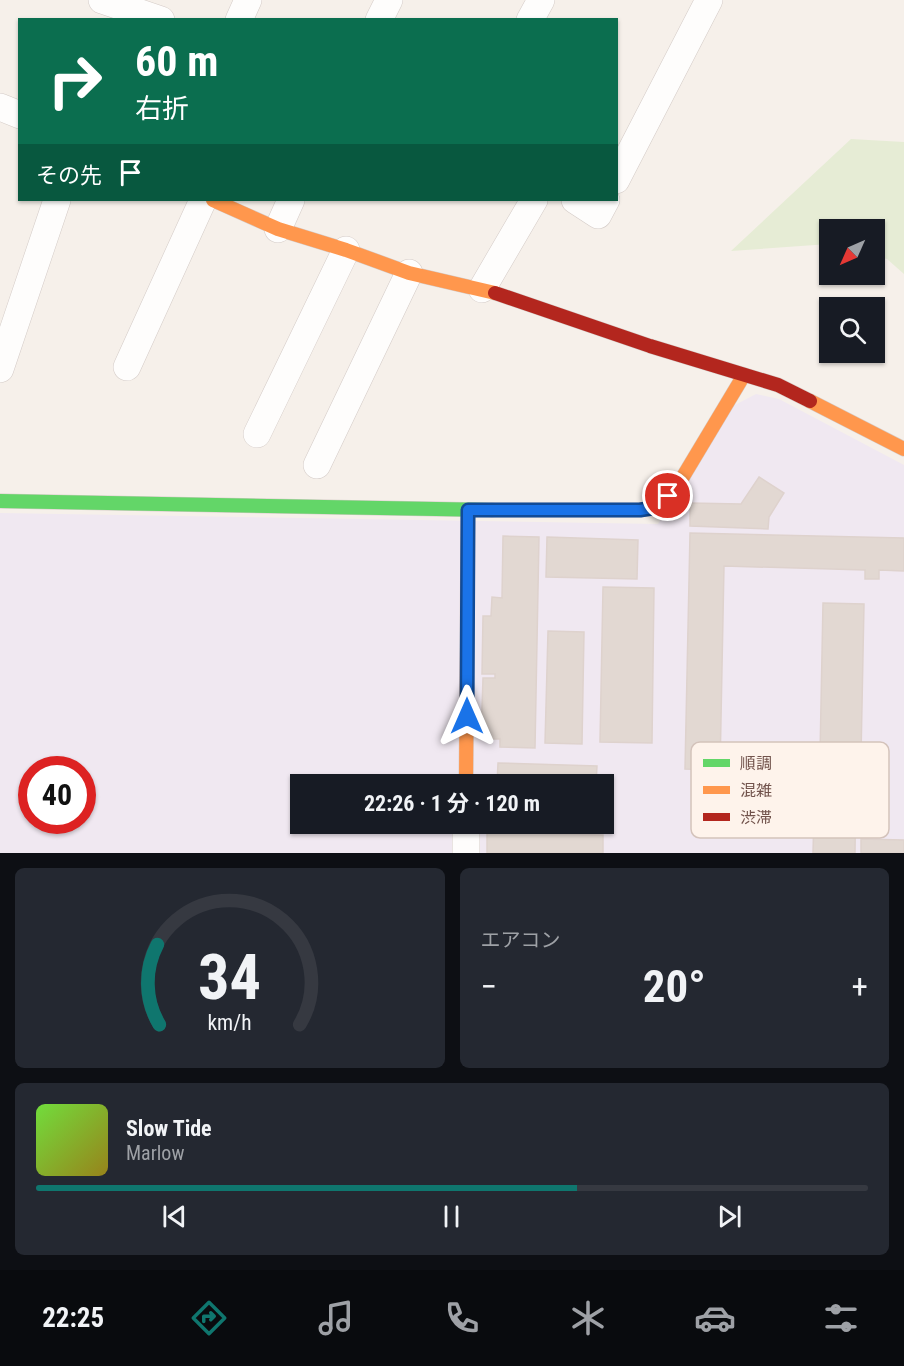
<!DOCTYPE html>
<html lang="ja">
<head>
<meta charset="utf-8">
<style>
  :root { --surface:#171b24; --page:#242831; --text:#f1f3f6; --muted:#9ea1a6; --line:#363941; --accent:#0f766e }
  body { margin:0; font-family:"Roboto Condensed","Noto Sans JP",sans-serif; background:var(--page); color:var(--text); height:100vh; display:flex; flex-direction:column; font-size:22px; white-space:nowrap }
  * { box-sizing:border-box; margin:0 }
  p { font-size:20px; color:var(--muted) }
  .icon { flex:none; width:33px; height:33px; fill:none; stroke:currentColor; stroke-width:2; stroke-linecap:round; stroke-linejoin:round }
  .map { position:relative; height:853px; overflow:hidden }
  .sheet { display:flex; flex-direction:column; gap:15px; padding:15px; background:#0d0f14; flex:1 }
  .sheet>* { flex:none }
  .banner { position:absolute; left:18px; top:18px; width:600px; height:183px; border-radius:0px; box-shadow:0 2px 4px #0004; background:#0b6e4f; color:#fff; overflow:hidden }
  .needle { width:39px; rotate:225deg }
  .tools { position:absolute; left:819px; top:219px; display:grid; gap:12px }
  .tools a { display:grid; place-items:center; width:66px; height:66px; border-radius:0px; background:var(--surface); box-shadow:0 2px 4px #0004; font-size:30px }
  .speed { position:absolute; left:18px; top:756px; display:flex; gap:12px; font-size:30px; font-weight:700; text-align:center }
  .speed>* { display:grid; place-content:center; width:78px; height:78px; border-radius:50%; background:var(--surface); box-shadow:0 2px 4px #0004; line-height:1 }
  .speed .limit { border:9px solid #d22; background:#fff; color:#111 }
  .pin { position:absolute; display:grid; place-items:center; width:51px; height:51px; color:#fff; margin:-26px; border:3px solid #fff; border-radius:50%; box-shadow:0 2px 6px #0007 }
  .me { position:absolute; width:66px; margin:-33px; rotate:0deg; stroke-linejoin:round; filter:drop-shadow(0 0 4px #0008) }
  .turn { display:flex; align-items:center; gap:21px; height:126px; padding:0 18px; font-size:27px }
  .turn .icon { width:78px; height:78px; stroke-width:2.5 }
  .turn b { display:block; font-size:42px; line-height:51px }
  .then { display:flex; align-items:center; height:57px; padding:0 18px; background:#0003; gap:12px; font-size:22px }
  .big { font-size:45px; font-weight:700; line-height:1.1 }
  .sheet .widget { flex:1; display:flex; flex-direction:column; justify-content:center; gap:9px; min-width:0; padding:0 21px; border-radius:9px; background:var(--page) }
  .sheet .dial { align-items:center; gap:0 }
  .dial svg { height:156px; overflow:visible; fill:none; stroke:var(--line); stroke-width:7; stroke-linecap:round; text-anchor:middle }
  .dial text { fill:var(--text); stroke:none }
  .song { display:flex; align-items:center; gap:18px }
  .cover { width:72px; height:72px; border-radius:9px; background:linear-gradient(135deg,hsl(100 70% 55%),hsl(50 70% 35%)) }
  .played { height:6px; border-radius:3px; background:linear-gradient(90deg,var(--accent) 65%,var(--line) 65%) }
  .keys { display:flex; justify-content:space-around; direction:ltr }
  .heat { display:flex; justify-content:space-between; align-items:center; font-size:33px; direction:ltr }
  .sheet .tiles { flex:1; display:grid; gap:15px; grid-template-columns:1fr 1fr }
  .widget:last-child { grid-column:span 2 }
  .trip { position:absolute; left:290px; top:774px; width:324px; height:60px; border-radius:0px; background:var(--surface); box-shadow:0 2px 4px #0004; font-weight:700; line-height:60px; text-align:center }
  .tab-bar { display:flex; height:96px; justify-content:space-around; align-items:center; background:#090b0e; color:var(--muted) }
  .tab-bar .icon { width:42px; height:42px }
  .tab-bar .on { color:var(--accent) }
  .tab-bar b { font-size:27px; color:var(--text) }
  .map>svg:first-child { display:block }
  .education { fill:#f0e8f1; fill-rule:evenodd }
  .green { fill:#e6ecd5 }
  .building { fill:#e2d8d2; stroke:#ded2cd; stroke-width:1.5 }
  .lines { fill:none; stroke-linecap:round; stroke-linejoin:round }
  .street-casing { stroke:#d4cbc7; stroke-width:28 }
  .fast-casing { stroke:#d5cbc7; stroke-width:15 }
  .slow-casing { stroke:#d5cbc7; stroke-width:15 }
  .jam-casing { stroke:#d5cbc7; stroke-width:15 }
  .street { stroke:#fefdfc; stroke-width:27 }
  .fast { stroke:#63d668; stroke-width:14 }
  .slow { stroke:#ff974d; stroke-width:14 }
  .jam { stroke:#b3261e; stroke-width:14 }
  .route-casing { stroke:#114b97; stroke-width:15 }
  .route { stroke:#1a73e8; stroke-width:10 }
  .key { fill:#fef3eb; stroke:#d4c3bb; stroke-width:1.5 }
  .key-label { font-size:16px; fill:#72534c }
</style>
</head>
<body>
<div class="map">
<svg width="904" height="853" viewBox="0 0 904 853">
  <rect width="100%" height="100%" fill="#f6f0ea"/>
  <path class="education" d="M756,394L779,399L904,465V853H0V513L658,524L733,406ZM32,770H82V820H32ZM300,784H603V824H300Z"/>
  <polygon class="green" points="851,139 904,142 904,274 887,259 875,256 874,230 830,230 829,244 731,251"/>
  <g class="building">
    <polygon points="759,477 784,493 769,517 768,529 690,526 690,503 741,504"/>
    <polygon points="690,533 904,538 904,571 879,570 879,579 865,579 865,570 724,566 720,770 685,769"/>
    <polygon points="503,536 539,537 535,748 500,747 500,739 481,739 483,678 495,678 495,674 482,674 483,616 491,616 492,597 502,598"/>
    <polygon points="547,537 638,540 637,579 546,577"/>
    <polygon points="603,587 654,588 652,743 600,742"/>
    <polygon points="823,603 864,604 861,756 820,755"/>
    <polygon points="548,631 584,632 582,744 545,743"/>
    <polygon points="498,763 597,766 596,784 497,784"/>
    <polygon points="821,766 856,767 855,853 813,853 814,814 797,814 797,793 821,793"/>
    <polygon points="487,832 603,835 603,853 487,853"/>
    <polygon points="861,839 904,840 904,853 861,853"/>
  </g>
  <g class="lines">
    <g class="street-casing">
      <g id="street">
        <polyline points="102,0 161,20"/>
        <polyline points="239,20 248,0"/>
        <polyline points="379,20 389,0"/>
        <polyline points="530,20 541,0"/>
        <polyline points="0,107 20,115"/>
        <polyline points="616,180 709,0"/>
        <polyline points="575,200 598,215 606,200"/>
        <polyline points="278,229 291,200"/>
        <polyline points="482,289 534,200"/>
        <polyline points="127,367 203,200"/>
        <polyline points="0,369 57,200"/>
        <polyline points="257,434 346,250"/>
        <polyline points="317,465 409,273"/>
        <polyline points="466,853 466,824"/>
      </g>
    </g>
    <g class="fast-casing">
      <polyline id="fast" points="0,501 492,510"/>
    </g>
    <g class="slow-casing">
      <g id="slow">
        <polyline points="213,200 278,229 346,250 409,273 495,293"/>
        <polyline points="810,401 904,449"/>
        <polyline points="492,510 640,510 659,507 678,485 744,375"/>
        <polyline points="466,784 468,510"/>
      </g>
    </g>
    <g class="jam-casing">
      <polyline id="jam" points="495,293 650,346 778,385 810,401"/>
    </g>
    <use href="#street" class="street"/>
    <use href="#fast" class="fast"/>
    <use href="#slow" class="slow"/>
    <use href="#jam" class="jam"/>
  </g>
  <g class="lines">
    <g class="route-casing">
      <polyline id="route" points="467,716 468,510 640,510 659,507 668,496"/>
    </g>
    <use href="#route" class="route"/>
  </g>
  <rect x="691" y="742" width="198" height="96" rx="9" class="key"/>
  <rect x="703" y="759" width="27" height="8" fill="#63d668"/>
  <rect x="703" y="786" width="27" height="8" fill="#ff974d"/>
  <rect x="703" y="813" width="27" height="8" fill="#b3261e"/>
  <g class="key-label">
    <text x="740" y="769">順調</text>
    <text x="740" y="796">混雑</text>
    <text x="740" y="823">渋滞</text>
  </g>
</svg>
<div class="tools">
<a><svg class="needle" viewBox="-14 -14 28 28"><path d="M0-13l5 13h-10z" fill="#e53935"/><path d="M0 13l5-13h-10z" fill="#9ea1a6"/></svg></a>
<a><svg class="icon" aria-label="search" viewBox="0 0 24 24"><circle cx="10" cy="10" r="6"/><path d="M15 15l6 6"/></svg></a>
</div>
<div class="speed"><div class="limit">40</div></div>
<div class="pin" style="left:668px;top:496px;background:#d93025"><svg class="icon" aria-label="arrive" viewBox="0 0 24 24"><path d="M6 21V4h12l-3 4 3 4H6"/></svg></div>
<svg class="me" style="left:467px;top:716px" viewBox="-20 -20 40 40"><path d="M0-17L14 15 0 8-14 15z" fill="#1a73e8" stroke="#fff" stroke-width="4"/></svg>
<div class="trip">22:26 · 1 分 · 120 m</div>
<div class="banner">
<div class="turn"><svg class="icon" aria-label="right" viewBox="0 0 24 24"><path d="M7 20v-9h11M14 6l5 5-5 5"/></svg><div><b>60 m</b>右折</div></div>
<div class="then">その先<svg class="icon" aria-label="arrive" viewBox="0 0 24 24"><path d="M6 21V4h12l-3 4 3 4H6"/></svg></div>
</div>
</div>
<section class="sheet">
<div class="tiles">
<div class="widget dial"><svg viewBox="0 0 100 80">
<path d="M14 69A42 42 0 1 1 86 69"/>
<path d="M14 69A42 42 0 0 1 13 28" stroke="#0f766e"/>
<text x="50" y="56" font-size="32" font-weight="700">34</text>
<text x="50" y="72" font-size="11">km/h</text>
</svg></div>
<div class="widget"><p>エアコン</p>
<div class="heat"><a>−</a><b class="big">20°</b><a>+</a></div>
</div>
<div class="widget">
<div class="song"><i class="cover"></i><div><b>Slow Tide</b><p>Marlow</p></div></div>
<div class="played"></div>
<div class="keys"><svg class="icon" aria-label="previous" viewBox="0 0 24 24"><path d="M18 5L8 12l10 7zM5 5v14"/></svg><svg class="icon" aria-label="pause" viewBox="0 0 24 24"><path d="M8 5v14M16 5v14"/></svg><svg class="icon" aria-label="next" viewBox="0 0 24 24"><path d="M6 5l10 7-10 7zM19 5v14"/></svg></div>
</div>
</div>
</section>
<nav class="tab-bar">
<b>22:25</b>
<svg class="icon on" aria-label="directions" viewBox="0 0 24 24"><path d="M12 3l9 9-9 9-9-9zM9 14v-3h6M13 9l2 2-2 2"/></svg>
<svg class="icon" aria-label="music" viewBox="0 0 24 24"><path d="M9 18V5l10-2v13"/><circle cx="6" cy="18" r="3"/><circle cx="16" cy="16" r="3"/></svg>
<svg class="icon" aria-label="phone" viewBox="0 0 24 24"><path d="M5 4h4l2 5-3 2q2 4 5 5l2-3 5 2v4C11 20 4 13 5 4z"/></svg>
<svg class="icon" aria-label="climate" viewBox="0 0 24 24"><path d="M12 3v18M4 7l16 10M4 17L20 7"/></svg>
<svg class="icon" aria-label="car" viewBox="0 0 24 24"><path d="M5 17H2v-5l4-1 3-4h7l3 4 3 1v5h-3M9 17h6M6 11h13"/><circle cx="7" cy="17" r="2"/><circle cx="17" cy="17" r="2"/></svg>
<svg class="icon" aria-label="filters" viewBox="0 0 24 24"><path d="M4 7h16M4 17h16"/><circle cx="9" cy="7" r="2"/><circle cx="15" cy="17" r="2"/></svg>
</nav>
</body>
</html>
